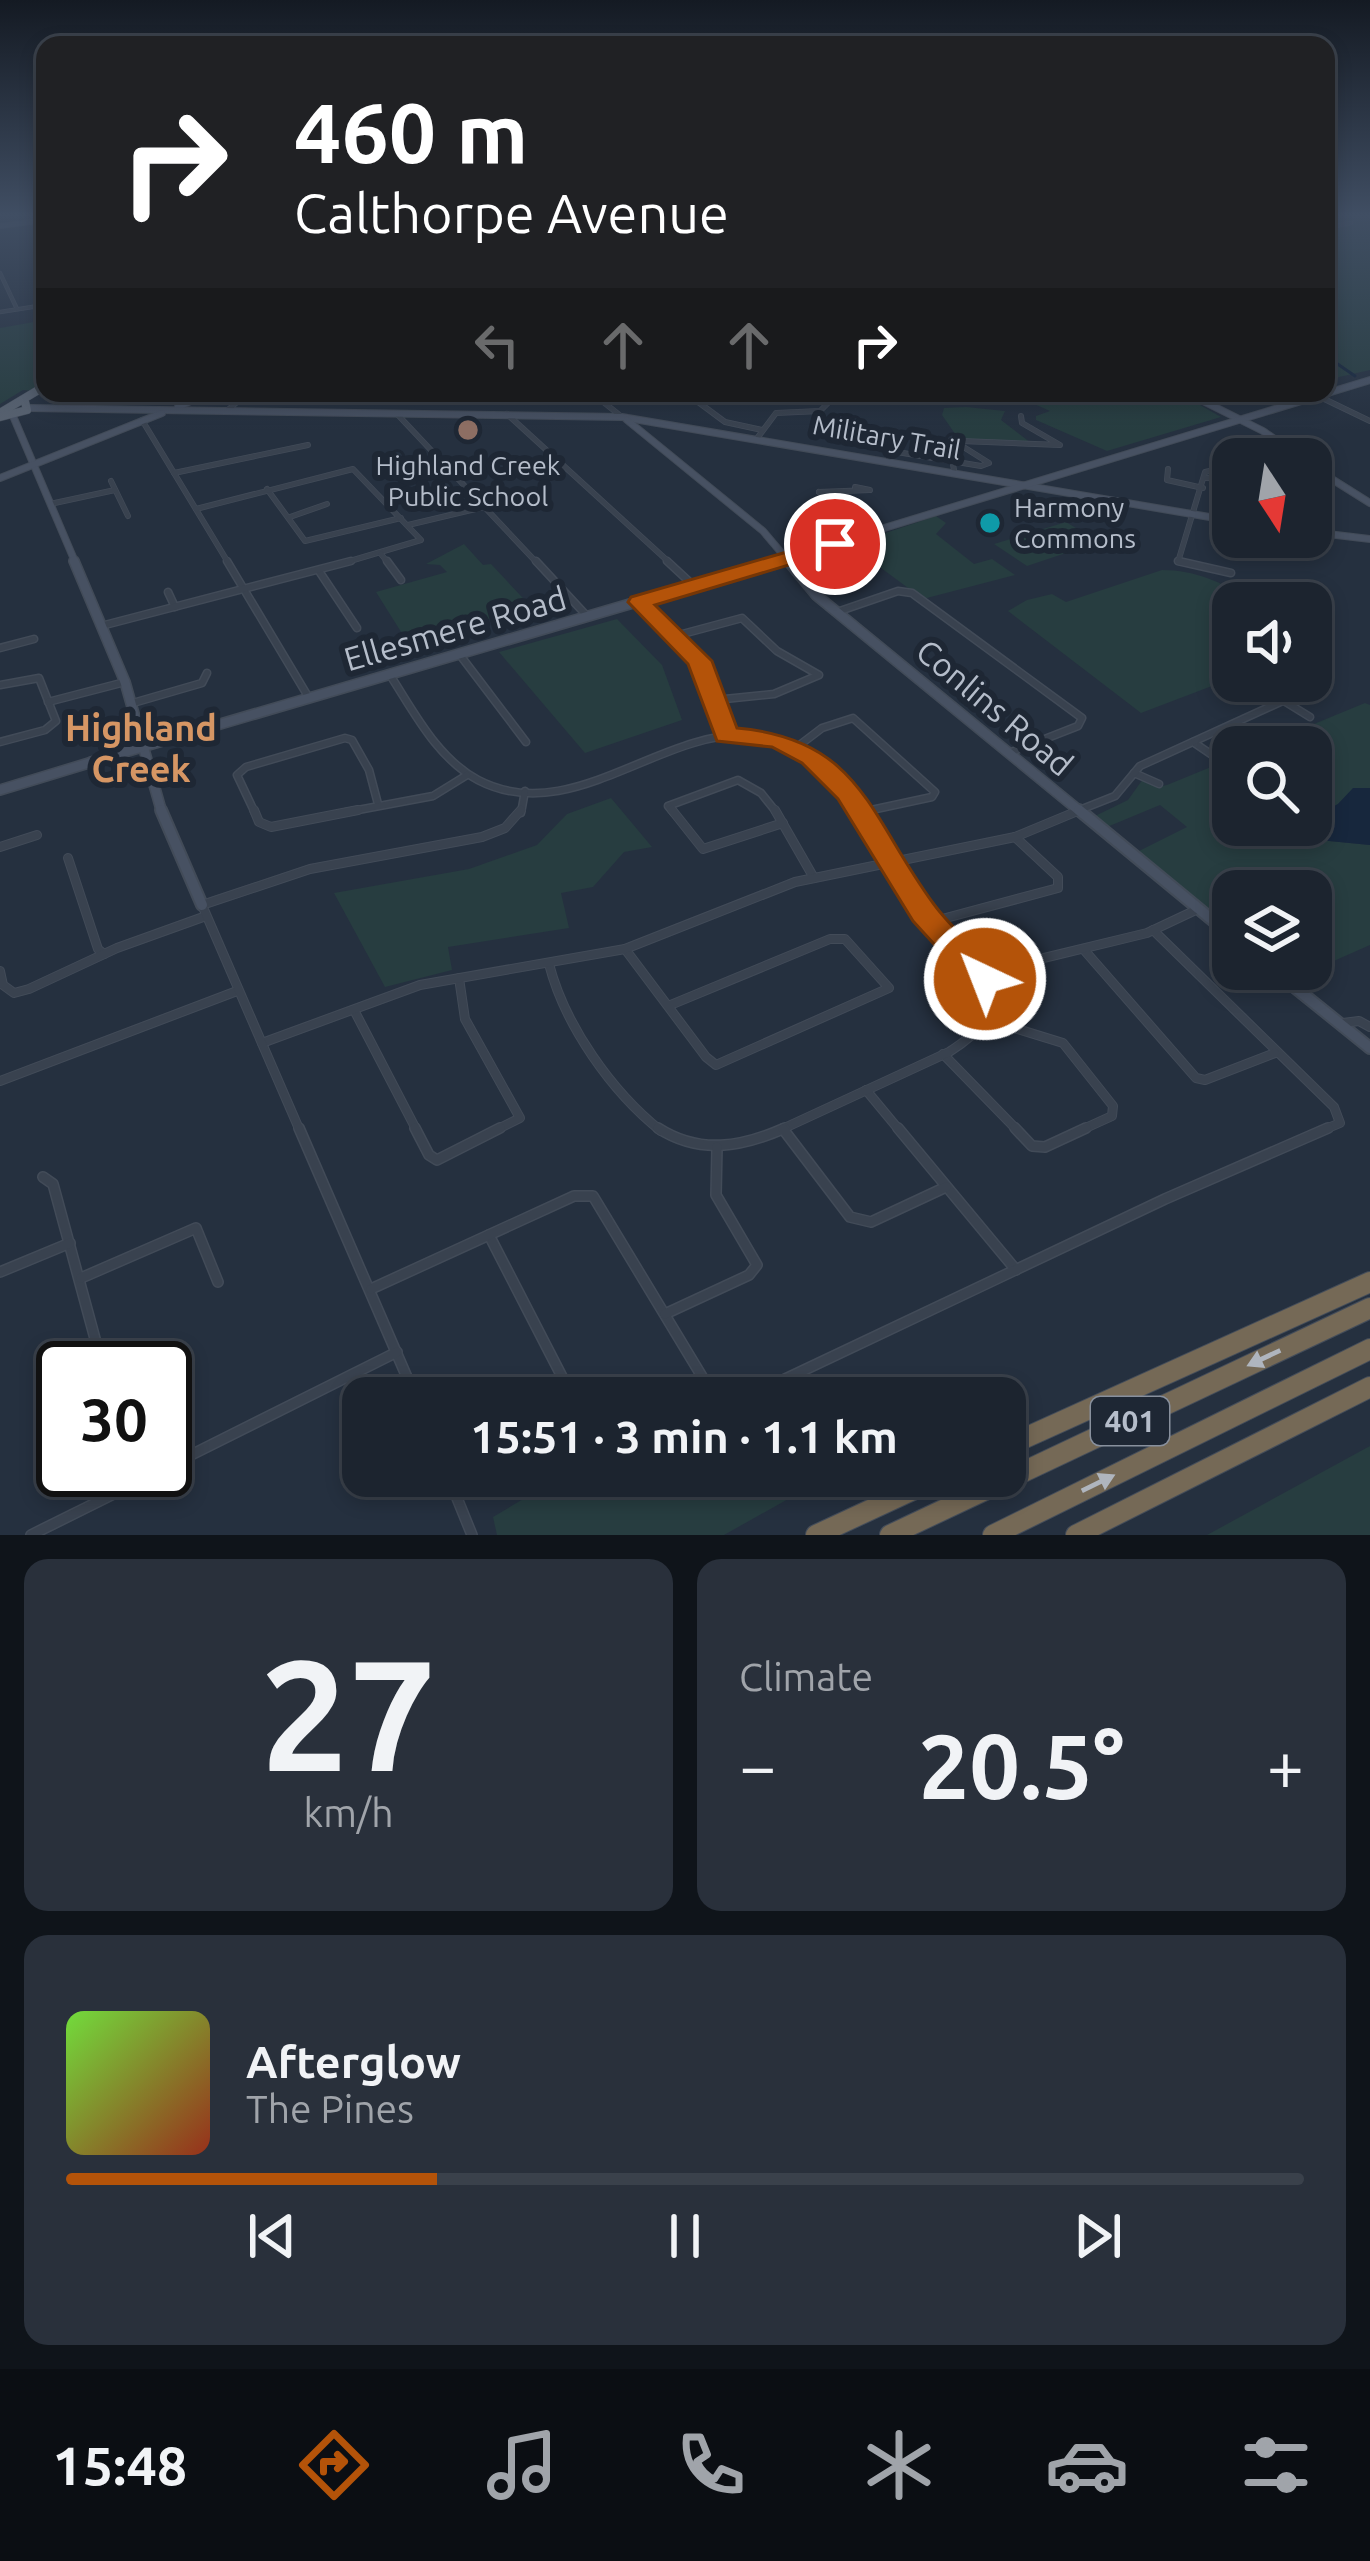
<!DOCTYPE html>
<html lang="en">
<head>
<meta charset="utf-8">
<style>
  :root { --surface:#1c242f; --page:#29303b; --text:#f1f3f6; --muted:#a0a4aa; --line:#3a414b; --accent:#b45309 }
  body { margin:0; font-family:Ubuntu,sans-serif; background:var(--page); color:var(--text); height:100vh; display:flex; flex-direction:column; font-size:45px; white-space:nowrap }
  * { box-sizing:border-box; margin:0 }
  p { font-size:39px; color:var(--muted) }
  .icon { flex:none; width:66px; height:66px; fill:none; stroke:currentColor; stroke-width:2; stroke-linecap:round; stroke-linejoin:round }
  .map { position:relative; height:1535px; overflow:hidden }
  .side { display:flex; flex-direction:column; gap:24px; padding:24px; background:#0f141a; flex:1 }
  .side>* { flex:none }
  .top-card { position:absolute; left:36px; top:36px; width:1299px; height:366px; border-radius:24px; box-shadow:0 6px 18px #0003,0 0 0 3px var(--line); background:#202124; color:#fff; overflow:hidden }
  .needle { width:78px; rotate:168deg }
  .fabs { position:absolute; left:1212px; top:438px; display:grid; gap:24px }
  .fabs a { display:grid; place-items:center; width:120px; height:120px; border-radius:24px; background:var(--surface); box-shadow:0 6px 18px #0003,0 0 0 3px var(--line); font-size:60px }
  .speed { position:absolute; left:36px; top:1341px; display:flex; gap:24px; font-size:60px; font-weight:700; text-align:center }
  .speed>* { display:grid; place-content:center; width:156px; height:156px; border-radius:50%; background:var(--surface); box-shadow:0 6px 18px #0003,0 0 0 3px var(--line); line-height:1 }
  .speed .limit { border:6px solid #111; border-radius:18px; background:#fff; color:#111 }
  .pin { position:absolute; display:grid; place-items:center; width:102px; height:102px; color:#fff; margin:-51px; border:6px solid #fff; border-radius:50%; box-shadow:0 3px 12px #0007 }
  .me { position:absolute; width:132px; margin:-66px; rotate:317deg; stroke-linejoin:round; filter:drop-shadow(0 0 9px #0008) }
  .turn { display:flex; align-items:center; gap:42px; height:252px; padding:0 60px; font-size:54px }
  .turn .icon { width:156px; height:156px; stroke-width:2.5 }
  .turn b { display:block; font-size:84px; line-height:102px }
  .lanes { display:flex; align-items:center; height:114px; padding:0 60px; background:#0003; justify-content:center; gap:60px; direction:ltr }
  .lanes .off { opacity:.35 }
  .big { font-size:90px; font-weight:700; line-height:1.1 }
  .side .card { flex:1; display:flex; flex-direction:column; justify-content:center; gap:18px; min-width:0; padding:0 42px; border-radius:24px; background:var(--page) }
  .side .dial { align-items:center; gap:0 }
  .dial b { font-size:156px; line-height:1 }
  .song { display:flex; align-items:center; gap:36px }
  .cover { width:144px; height:144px; border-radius:18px; background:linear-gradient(135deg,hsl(100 70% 55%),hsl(10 70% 35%)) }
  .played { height:12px; border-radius:6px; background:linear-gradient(90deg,var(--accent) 30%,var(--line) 30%) }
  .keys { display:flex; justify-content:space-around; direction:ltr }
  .heat { display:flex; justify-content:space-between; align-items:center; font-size:66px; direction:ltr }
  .side .tiles { flex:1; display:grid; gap:24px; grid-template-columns:1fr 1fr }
  .card:last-child { grid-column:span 2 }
  .trip { position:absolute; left:342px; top:1377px; width:684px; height:120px; border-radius:24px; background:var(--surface); box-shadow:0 6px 18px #0003,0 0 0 3px var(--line); font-weight:700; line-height:120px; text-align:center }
  .tabs { display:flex; height:192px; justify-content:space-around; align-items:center; background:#0b0e13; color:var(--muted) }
  .tabs .icon { width:84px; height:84px }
  .tabs .on { color:var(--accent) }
  .tabs b { font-size:54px; color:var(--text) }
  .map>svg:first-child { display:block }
  .green { fill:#273d40 }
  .water { fill:#17273d }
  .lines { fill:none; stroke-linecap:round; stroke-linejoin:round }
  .stream { stroke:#17273d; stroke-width:3 }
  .street-far4-casing { stroke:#424b58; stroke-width:4.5 }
  .street-far3-casing { stroke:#424b58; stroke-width:6 }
  .street-far2-casing { stroke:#424b58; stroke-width:9 }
  .street-far1-casing { stroke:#424b58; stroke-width:10 }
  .street-casing { stroke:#424b58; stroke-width:12 }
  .secondary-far3-casing { stroke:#424b58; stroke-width:6 }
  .secondary-far2-casing { stroke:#424b58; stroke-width:8 }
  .secondary-far1-casing { stroke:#424b58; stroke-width:12 }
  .secondary-casing { stroke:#424b58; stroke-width:14 }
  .primary-casing { stroke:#424b58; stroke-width:9 }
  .highway-casing { stroke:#444d5a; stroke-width:22 }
  .street-far4 { stroke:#39424f; stroke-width:3 }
  .street-far3 { stroke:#39424f; stroke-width:4.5 }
  .street-far2 { stroke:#39424f; stroke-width:6 }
  .street-far1 { stroke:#39424f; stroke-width:8 }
  .street { stroke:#39424f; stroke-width:9 }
  .secondary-far3 { stroke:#475162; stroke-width:4.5 }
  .secondary-far2 { stroke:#475162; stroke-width:6 }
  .secondary-far1 { stroke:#475162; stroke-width:9 }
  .secondary { stroke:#475162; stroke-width:10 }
  .primary { stroke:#57616f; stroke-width:8 }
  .highway { stroke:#756956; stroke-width:20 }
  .oneway { fill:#afb5be }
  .route { fill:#b45309; stroke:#753606; stroke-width:3 }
  .education-dot { fill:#8d6e63; stroke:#1e2734; stroke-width:4.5 }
  .culture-dot { fill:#0f9aa8; stroke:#1e2734; stroke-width:4.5 }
  .labels { text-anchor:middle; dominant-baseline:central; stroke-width:12; stroke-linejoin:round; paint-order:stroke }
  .far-street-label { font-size:27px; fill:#b5bdca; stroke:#1e2734 }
  .far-poi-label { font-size:27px; fill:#b5bdca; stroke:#1e2734 }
  .shield { fill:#1e2734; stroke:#88909d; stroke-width:3 }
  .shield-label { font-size:30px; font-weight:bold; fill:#b5bdca }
  .street-label { font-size:33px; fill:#b5bdca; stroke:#1e2734 }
  .neighbourhood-label { font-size:36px; font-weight:bold; fill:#d69664; stroke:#1e2734 }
</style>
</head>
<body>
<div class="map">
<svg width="1370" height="1535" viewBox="0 0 1370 1535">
  <rect width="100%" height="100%" fill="#25303f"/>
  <g class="green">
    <polygon points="1326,215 1370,215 1370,370 1326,380"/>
    <polygon points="45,320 45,392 23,390 0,404 0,328"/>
    <polygon points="1038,393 1179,393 1221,417 1107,451 1036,420 1036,416 1050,411 1023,399"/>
    <polygon points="966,407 1005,411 1001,420 1031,443 960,441 942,415 944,408"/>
    <polygon points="936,516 946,523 936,534 974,564 992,559 1015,575 923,599 850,545"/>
    <polygon points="1066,522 1099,542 1027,566 994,544"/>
    <polygon points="464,544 483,565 491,564 536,612 484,620 408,643 376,592 447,572 440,565 426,564"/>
    <path d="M1162,570C1196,570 1219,582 1249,598L1209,614L1233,629V678L1141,713L1008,611L1027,600L1052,594L1066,602Z"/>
    <polygon points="617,619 662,665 682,720 585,753 499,652"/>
    <polygon points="1365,703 1370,705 1370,788 1353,789 1338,804 1311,819 1311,747 1258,747"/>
    <polygon points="1233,758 1233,825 1300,825 1290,837 1370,845 1370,945 1293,979 1280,969 1311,969 1311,891 1233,891 1233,930 1137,852 1187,827 1160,805 1107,827 1095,816 1128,800 1143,779 1158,787 1167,785"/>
    <polygon points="611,798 652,847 624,852 593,887 561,893 569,928 448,947 452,970 385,987 334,893 469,869 537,845 567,814"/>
    <polygon points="1370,1446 1370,1535 1207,1535"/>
    <polygon points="562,1476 829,1476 724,1535 497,1535 493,1517"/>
  </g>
  <polygon class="water" points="1353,788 1370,788 1370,845 1288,837 1300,825 1311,825 1311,819 1338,804"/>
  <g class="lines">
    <polyline class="stream" points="1326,356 1355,376"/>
    <g class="street-far4-casing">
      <g id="street-far4">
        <polyline points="1326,236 1335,226 1351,223"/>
        <polyline points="0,273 17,309"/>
        <polyline points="0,312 45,305"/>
      </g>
    </g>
    <g class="street-far3-casing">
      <g id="street-far3">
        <polyline points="592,393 622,417"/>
        <polyline points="686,393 725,422 762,430"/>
        <polyline points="1318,396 1370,421"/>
        <polyline points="228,410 247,393"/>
        <polyline points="507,414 671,564"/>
        <polyline points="398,415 538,564"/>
        <polyline points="142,420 229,564"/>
        <polyline points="758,437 776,413 820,411 838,393"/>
        <polyline points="949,441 954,470"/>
        <polyline points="961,441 1060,445 1022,423 1021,416"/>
        <polyline points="888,459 891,451 981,466 989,463 954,441 941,443 946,460"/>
        <polyline points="1168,469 1167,480 1203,488"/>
        <polyline points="174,473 308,445"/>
        <polyline points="1206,478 1233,479"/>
        <polyline points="111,481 128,516"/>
        <polyline points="267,489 305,541 401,518"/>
        <polyline points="819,492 870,490 855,487"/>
        <polyline points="819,492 873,532"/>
        <polyline points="50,504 115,490"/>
        <polyline points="196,509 353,469 421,540 340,564"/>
        <polyline points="290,517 327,504"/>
        <polyline points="408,525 484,507"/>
        <polyline points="381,554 389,564"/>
        <polyline points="1190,564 1178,562 1205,472 1219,469 1233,474"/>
      </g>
    </g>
    <g class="street-far2-casing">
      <g id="street-far2">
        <polyline points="227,561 309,698"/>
        <polyline points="387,561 401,580"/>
        <polyline points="536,561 586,615"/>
        <polyline points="667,561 694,586"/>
        <polyline points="1178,561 1231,573"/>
        <polyline points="319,571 357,628"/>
        <polyline points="168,592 175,607"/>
        <polyline points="639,602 699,661 726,735"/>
        <polyline points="837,612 898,591 912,593 1082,718 1078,726 1009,753"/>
        <polyline points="101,626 351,561"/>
        <polyline points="675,636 742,618 777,651 819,675 774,694 715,700"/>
        <polyline points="0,648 34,639"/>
        <polyline points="460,655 526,742"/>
        <path d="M390,675C414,712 437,758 478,780C608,848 734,623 862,813"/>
        <polyline points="0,685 39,678 56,721 45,730 0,742"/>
        <polyline points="1284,701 1310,717"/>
        <polyline points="48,702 125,682"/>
        <polyline points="133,703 202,683 207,673"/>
        <polyline points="1193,742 1218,759"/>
        <polyline points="797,747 822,728 853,718 935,792 932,797 862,812"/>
        <polyline points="1134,773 1159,784"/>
        <polyline points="255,813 237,775 246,767 345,738 352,740 369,770 378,804"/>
        <polyline points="342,813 433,796 467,775"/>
        <polyline points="521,813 525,791"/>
        <polyline points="674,813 668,806 738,780 761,793 777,813"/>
        <polyline points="1072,813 1115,796 1140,766 1311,688 1322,688"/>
      </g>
    </g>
    <g class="street-far1-casing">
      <g id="street-far1">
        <polyline points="254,810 259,822 271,827 358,810"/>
        <polyline points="672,810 703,849 783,823"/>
        <polyline points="775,810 814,878"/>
        <polyline points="862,812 869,810"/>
        <polyline points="0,847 37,835"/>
        <polyline points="68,858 98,949 104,954"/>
        <polyline points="931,922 1058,888 1058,877 1015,837"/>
        <polyline points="1153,930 1334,1107 1340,1123 1321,1131"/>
        <polyline points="625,949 706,1057 716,1065 889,988 845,939 830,939 668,1006"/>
        <polyline points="1085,951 1196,1078 1205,1080 1275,1053"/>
        <path d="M549,964C565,1026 612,1092 661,1131"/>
        <polyline points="0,971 3,985 14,993 29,989 117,948 206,916"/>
        <polyline points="982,973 1147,933 1198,909"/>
        <polyline points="459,978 465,1019 520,1118 494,1131"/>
        <polyline points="354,1010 417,1131"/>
        <polyline points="988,1020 1063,1043 1113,1106 1112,1116 1079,1131"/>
        <polyline points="1343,1023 1359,1021 1370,1027"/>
        <polyline points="262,1043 420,985 625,949 795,882 1015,837 1080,810"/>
        <polyline points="943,1054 1018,1131"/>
        <polyline points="0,1081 237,991"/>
        <polyline points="866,1090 900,1131"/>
        <polyline points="300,1131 202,905 310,869 482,837 505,828 521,810"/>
        <path d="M778,1131L949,1052C1037,996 966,967 925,915C900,883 882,845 860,810"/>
      </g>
    </g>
    <g class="street-casing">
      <g id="street">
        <polyline points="299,1128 416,1398"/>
        <polyline points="415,1128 429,1155 437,1160 500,1128"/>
        <path d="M658,1128C700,1155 742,1147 785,1128"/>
        <polyline points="898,1128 1016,1270"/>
        <polyline points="1015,1128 1032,1146 1045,1147 1086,1128"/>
        <polyline points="783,1129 850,1217 871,1222 946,1187"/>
        <polyline points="43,1177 53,1184 103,1368"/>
        <polyline points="489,1235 573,1398"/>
        <polyline points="0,1272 70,1243"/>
        <polyline points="81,1278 196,1228 218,1282"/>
        <polyline points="371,1289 574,1196 593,1196 712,1393"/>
        <polyline points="665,1314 749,1275 757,1265 716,1195 717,1147"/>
        <polyline points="781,1381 1165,1199 1328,1128"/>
        <polyline points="165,1468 397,1352"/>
        <polyline points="448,1476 472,1535"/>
        <polyline points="31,1535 162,1470"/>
      </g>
    </g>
    <g class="secondary-far3-casing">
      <polyline id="secondary-far3" points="0,226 45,220"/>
    </g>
    <g class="secondary-far2-casing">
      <g id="secondary-far2">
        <polyline points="1187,393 1263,431 1303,459"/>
        <polyline points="178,407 208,393"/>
        <polyline points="29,408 622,417 1233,521"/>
        <polyline points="13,416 76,564"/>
        <polyline points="627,420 763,531 791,564"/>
        <polyline points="1311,466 1370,503"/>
        <polyline points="0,478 162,413"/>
        <polyline points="1311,532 1370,539"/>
        <polyline points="766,564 1370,380"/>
      </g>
    </g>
    <g class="secondary-far1-casing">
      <g id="secondary-far1">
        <polyline points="74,561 125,682 162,813"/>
        <polyline points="788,561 816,595 1082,813"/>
        <polyline points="91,762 776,561"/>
        <polyline points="0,790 92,762"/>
      </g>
    </g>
    <g class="secondary-casing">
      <g id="secondary">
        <polyline points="161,810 202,905"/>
        <polyline points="1079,810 1233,937"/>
        <polyline points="1272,969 1370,1048"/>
      </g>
    </g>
    <g class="primary-casing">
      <g id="primary">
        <polyline points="0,413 45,386"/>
        <polyline points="0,417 27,410 25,402"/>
      </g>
    </g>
    <g class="highway-casing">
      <g id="highway">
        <polyline points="1005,1447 1370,1282"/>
        <polyline points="816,1535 943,1476"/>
        <polyline points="890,1535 1370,1308"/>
        <polyline points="993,1535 1370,1349"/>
        <polyline points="1076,1535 1370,1387"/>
      </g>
    </g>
    <use href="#street-far4" class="street-far4"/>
    <use href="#street-far3" class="street-far3"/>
    <use href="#street-far2" class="street-far2"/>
    <use href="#street-far1" class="street-far1"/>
    <use href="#street" class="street"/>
    <use href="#secondary-far3" class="secondary-far3"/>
    <use href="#secondary-far2" class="secondary-far2"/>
    <use href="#secondary-far1" class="secondary-far1"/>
    <use href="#secondary" class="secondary"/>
    <use href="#primary" class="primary"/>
    <use href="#highway" class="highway"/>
  </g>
  <defs><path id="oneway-solid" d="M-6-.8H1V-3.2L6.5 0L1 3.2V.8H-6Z" transform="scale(3)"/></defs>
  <g class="oneway">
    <use href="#oneway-solid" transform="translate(1264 1358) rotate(155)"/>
    <use href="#oneway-solid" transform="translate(1098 1483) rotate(-26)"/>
  </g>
  <linearGradient id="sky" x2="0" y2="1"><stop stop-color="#141a23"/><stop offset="0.5" stop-color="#404e63"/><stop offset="1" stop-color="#404e63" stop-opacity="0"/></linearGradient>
  <rect width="1370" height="430" fill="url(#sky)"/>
  <path class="route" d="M835,538L845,544L842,549L655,605L712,661L737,728C861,739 869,816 933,903C951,928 976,949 997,971L1001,979L997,988H974L913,921L838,799L802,763L772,747L717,741L688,664L628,602L631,597Z"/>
  <circle class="education-dot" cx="468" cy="430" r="12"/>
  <circle class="culture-dot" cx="990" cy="523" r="12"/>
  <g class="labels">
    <g class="far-street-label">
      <text transform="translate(887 437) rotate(10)">Military Trail</text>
    </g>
    <g class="far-poi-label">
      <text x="468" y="465">Highland Creek<tspan x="468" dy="31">Public School</tspan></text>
      <text x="1014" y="507" text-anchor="start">Harmony<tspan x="1014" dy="31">Commons</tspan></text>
    </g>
    <rect class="shield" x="1091" y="1397" width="78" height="48" rx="9"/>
    <g class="shield-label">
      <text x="1130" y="1421">401</text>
    </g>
    <g class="street-label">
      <text transform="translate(455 628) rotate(-16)">Ellesmere Road</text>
      <text transform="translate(995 707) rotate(40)">Conlins Road</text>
    </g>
    <g class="neighbourhood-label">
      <text x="141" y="727">Highland<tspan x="141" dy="41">Creek</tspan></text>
    </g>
  </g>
</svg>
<div class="fabs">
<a><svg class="needle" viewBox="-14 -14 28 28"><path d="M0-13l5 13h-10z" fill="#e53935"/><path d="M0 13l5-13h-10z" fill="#a0a4aa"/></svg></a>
<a><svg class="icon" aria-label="sound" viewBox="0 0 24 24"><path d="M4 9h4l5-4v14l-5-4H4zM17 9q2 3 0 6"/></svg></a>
<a><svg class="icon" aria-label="search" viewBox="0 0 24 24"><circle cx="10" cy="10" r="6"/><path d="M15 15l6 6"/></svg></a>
<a><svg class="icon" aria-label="layers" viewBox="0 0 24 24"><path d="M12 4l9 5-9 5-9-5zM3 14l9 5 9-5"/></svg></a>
</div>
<div class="speed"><div class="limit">30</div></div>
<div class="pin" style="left:835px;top:544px;background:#d93025"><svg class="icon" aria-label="arrive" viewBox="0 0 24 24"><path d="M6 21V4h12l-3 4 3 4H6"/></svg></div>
<svg class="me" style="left:985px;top:979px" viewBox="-20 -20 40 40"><circle r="17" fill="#b45309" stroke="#fff" stroke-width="3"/><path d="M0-11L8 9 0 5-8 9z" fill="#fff"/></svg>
<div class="trip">15:51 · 3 min · 1.1 km</div>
<div class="top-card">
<div class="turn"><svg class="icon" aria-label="right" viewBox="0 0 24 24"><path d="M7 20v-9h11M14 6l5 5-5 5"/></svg><div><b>460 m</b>Calthorpe Avenue</div></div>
<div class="lanes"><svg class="icon off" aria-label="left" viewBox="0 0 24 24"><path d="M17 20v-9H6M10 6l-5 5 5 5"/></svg><svg class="icon off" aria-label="ahead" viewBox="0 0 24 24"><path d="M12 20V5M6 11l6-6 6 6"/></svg><svg class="icon off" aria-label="ahead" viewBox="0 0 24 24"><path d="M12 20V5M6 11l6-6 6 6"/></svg><svg class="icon" aria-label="right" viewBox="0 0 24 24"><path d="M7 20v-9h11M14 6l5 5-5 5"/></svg></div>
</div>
</div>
<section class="side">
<div class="tiles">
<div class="card dial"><b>27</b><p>km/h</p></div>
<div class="card"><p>Climate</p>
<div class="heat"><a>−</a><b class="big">20.5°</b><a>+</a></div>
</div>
<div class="card">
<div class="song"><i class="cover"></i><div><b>Afterglow</b><p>The Pines</p></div></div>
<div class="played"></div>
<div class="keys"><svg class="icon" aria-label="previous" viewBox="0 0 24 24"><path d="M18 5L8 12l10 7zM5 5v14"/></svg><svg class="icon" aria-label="pause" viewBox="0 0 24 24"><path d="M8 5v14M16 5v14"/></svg><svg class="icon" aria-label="next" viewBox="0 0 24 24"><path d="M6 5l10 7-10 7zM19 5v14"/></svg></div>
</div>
</div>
</section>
<nav class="tabs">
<b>15:48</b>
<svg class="icon on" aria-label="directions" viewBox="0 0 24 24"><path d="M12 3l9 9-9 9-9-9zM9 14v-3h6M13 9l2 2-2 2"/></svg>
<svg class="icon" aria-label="music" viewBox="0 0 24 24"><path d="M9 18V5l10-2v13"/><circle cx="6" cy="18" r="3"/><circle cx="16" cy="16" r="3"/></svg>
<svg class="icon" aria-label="phone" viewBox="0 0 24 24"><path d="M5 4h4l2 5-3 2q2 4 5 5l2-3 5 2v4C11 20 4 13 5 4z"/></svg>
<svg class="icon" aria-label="climate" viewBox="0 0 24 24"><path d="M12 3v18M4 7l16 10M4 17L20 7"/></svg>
<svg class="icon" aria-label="car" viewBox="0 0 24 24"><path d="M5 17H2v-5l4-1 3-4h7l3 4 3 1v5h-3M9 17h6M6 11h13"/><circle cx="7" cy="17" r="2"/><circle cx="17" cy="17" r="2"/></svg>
<svg class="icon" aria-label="filters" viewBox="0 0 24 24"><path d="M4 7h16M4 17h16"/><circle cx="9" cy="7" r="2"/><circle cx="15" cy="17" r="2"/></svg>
</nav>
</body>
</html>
